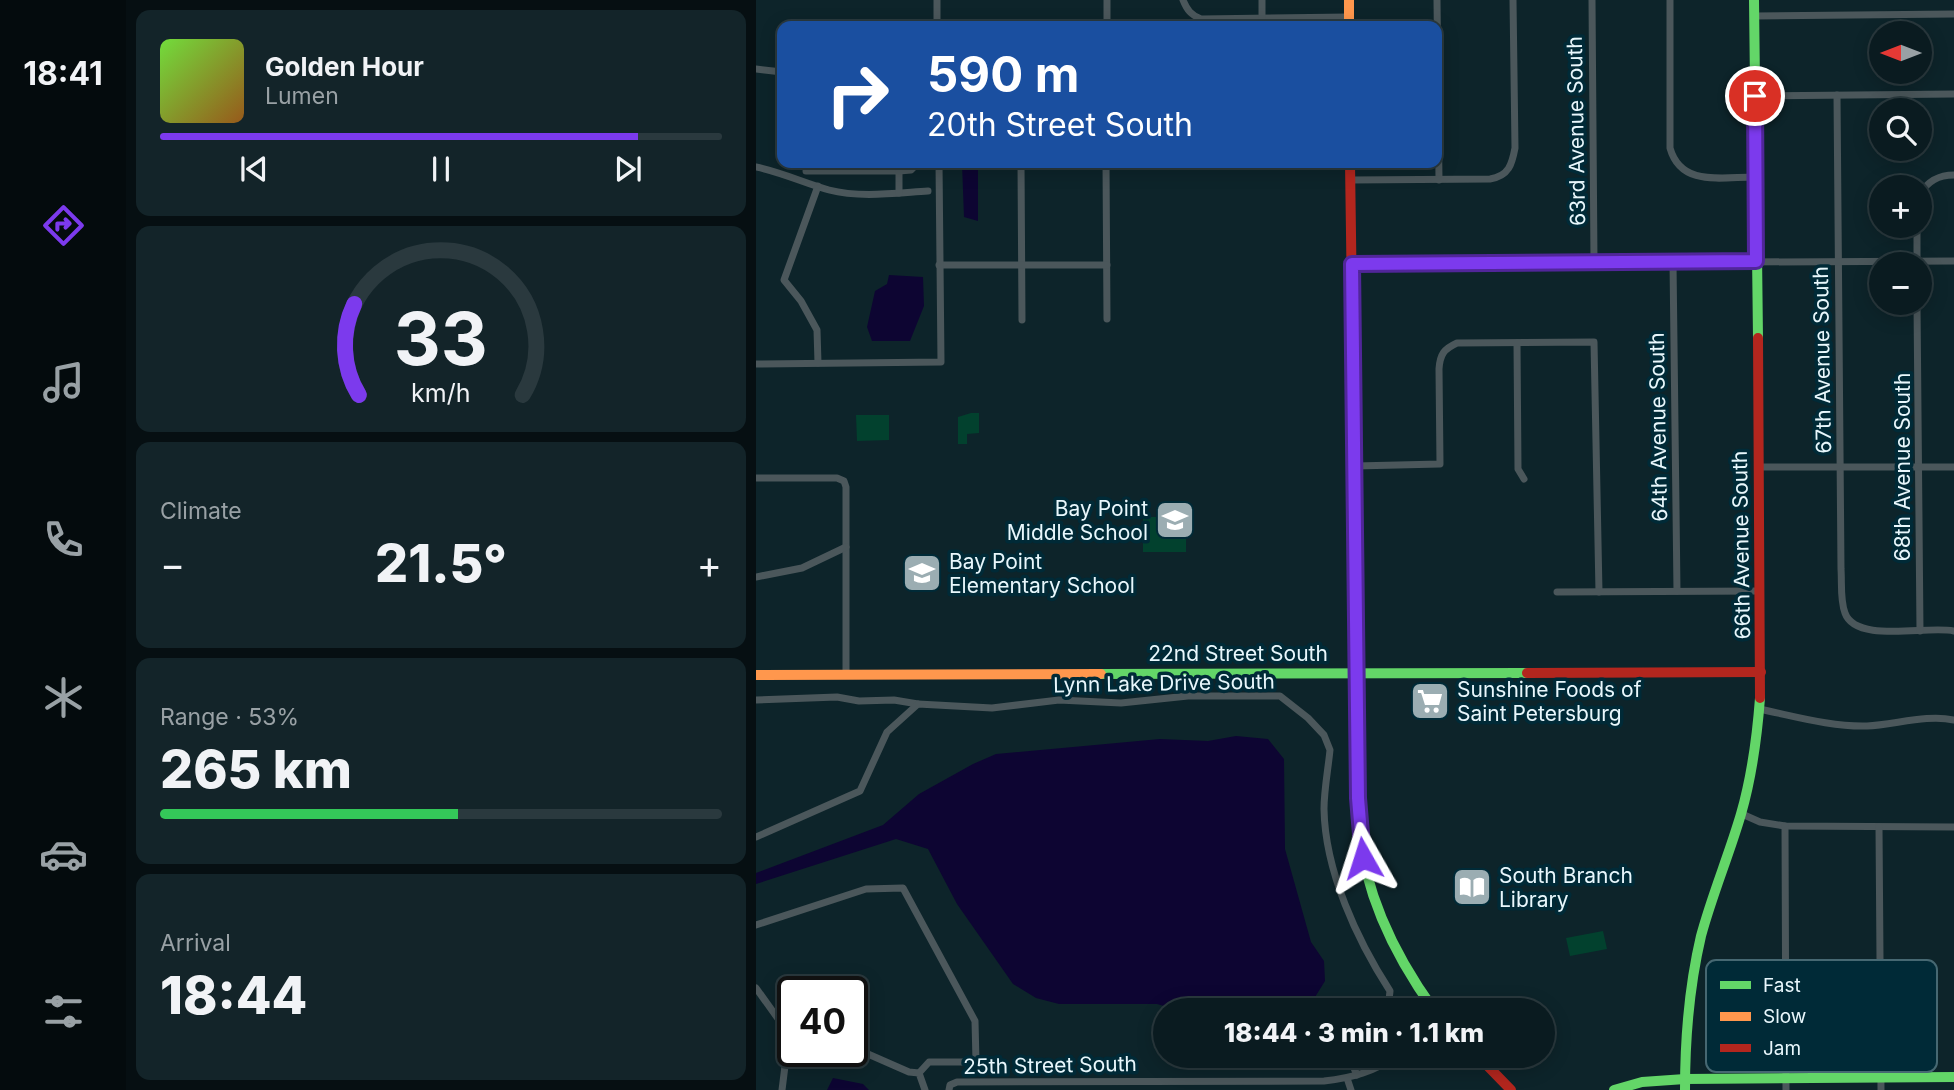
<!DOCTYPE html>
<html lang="en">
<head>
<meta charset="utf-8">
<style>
  :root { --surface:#0a1b20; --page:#132429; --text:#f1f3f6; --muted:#99a1a5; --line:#2a393e; --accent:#7c3aed }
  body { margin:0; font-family:Inter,sans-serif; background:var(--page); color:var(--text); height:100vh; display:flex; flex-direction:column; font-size:26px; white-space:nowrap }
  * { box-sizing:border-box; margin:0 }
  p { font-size:23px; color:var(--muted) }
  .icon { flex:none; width:38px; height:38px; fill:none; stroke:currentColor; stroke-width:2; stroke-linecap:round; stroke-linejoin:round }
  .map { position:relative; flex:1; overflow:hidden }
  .drawer { display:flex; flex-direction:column; gap:10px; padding:10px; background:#060f12; width:630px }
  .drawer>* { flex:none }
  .guide { position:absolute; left:21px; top:21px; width:665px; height:147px; border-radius:14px; box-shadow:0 4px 18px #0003,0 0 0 2px var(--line); background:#1a4fa0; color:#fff; overflow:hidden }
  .needle { width:46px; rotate:270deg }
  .tools { position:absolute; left:1113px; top:21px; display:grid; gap:14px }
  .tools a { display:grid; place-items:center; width:63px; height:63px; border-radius:50%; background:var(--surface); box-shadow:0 4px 18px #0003,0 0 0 2px var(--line); font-size:35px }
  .speed { position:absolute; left:21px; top:976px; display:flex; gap:14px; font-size:35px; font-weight:700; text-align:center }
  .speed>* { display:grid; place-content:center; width:91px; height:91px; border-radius:50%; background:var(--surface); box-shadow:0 4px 18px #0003,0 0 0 2px var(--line); line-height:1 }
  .speed .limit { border:4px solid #111; border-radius:10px; background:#fff; color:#111 }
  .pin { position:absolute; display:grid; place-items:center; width:60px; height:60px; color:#fff; margin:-30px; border:4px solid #fff; border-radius:50%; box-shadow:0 2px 7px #0007 }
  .me { position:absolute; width:77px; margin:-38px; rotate:354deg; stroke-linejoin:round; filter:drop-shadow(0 0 5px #0008) }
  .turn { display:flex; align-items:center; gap:24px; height:147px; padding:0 35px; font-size:32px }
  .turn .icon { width:91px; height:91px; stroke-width:2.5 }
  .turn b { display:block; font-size:49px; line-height:60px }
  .big { font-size:52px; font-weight:800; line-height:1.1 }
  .drawer .tile { flex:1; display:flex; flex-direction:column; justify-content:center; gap:10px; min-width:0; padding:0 24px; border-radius:14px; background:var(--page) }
  .drawer .dial { align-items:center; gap:0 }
  .dial svg { height:182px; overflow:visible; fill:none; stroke:var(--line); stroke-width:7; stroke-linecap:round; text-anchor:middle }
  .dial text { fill:var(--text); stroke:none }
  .song { display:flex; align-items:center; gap:21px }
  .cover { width:84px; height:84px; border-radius:10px; background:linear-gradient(135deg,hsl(100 70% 55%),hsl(30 70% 35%)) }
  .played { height:7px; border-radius:4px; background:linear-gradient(90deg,var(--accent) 85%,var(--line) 85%) }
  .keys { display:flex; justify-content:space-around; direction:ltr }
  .heat { display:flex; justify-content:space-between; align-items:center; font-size:38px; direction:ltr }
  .charge { height:10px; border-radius:5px; background:linear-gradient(90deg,#34c759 53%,var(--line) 0) }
  .trip { position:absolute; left:397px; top:998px; width:402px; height:70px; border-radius:35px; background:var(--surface); box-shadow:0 4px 18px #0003,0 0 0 2px var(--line); font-weight:800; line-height:70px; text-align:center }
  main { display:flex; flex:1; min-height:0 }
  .menu { display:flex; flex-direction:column; width:126px; justify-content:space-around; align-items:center; background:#040b0d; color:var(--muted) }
  .menu .icon { width:49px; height:49px }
  .menu .active { color:var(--accent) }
  .menu b { font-size:32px; color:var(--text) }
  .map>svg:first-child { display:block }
  .green { fill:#02412e }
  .water { fill:#0d0532 }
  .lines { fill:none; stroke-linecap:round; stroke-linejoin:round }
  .street { stroke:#4b575b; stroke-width:7 }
  .fast { stroke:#63d668; stroke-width:10 }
  .slow { stroke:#ff974d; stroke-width:10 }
  .jam { stroke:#b3261e; stroke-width:10 }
  .route-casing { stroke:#51269a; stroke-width:18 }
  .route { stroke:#7c3aed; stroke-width:12 }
  .labels { text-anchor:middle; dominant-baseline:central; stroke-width:7; stroke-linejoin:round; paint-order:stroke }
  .street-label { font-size:21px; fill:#e8f7fc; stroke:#002a37 }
  .poi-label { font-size:21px; fill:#e8f7fc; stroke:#002a37; text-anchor:start }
  .key { fill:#002a37; stroke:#466872; stroke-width:2 }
  .key-label { font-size:19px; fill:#e8f7fc }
</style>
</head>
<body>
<main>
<nav class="menu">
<b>18:41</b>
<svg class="icon active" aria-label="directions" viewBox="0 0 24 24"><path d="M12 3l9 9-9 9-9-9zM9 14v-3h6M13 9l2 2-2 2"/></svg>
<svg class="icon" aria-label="music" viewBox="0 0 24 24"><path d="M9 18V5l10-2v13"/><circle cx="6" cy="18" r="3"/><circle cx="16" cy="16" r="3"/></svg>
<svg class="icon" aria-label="phone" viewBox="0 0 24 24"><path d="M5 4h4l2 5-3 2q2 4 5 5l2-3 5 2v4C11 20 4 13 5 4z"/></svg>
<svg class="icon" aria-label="climate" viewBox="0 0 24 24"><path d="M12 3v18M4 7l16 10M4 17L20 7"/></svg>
<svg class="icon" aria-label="car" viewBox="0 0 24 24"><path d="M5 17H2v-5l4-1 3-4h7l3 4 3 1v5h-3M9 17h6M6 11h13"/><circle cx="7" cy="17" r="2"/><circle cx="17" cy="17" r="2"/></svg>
<svg class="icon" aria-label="filters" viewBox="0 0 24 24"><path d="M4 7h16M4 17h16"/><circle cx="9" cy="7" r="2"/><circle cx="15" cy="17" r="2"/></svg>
</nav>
<section class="drawer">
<div class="tile">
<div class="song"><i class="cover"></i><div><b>Golden Hour</b><p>Lumen</p></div></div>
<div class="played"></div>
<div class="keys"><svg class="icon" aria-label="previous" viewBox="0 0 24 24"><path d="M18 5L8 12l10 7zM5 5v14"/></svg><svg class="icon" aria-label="pause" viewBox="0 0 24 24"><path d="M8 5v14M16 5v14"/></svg><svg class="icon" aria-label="next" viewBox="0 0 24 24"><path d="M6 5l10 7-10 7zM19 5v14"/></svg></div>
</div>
<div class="tile dial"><svg viewBox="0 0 100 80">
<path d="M14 69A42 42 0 1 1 86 69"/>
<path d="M14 69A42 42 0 0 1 12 29" stroke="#7c3aed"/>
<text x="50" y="56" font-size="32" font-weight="700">33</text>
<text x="50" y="72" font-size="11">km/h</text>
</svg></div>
<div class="tile"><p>Climate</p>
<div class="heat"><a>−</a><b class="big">21.5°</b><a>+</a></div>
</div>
<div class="tile"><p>Range · 53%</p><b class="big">265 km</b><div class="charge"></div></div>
<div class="tile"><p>Arrival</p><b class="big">18:44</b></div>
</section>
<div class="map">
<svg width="1198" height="1090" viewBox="0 0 1198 1090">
  <rect width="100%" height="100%" fill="#0d242a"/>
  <g class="green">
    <polygon points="215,413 223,413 223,433 211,434 211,444 202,444 202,417"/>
    <polygon points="100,415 133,415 133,440 101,441"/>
    <rect x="387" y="517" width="43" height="35"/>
    <polygon points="847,931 851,949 814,956 810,938"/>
  </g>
  <g class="water">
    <polygon points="206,163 222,163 222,221 208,217"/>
    <polygon points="133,275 167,277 168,306 154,341 116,341 111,327 119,291 131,284"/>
    <polygon points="480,736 512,739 528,759 529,849 555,942 568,961 569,981 556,1002 531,1005 476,1003 422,1010 401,1004 303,1004 280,998 257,984 201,904 172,849 140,839 0,884 0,873 127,825 163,794 217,764 240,754 404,739 452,741"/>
    <polygon points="77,1078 107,1084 113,1090 71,1090"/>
  </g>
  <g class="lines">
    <g class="street">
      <polyline points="181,0 181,26"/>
      <path d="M427,0C431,10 435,15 445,19L593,17"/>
      <polyline points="506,0 506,18"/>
      <polyline points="681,0 683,180"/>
      <polyline points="836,0 838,262"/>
      <path d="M914,0V148C925,187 965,177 999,177"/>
      <polyline points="998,16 1198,14"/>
      <polyline points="351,26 351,0"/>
      <polyline points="0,69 26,72"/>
      <path d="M1081,95L1085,569C1086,583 1084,600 1089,613C1100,644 1172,625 1198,631"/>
      <polyline points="999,96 1198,94"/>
      <polyline points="265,163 266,320"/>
      <polyline points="350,163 351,319"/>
      <path d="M0,167C25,172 48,183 73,190C104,198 140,193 172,191"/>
      <polyline points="50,171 143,171 143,193"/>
      <polyline points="143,171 155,170 162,163"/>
      <path d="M594,180L734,179C753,176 756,164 759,148L757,0"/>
      <path d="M1164,194C1172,181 1182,175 1198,175"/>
      <polyline points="1161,226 1161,264"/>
      <polyline points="917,262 921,591"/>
      <polyline points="596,264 1198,261"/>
      <polyline points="183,265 351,265"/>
      <polyline points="1161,303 1164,631"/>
      <polyline points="761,343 762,469 768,479"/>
      <polyline points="62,363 61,330 45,301 28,280 62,186"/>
      <polyline points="0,364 185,362 183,163"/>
      <path d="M599,466L684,464L683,369C684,354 688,349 701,343L838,342L843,592"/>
      <polyline points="1003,467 1198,467"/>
      <polyline points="0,478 81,478 88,481 90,487 90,675"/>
      <polyline points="0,577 46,568 90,547"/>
      <polyline points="801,592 1004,591"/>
      <polyline points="0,700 81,697 103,701 138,700 162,704"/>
      <path d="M1003,709C1038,716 1075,727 1111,726C1138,725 1171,714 1198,720"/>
      <polyline points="986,814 1004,822 1029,826 1198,827"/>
      <polyline points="1029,826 1030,1090"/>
      <polyline points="1123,827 1125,1090"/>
      <path d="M0,837L104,791L131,732L162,704L236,708L303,700L365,703L432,696H524L552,718L568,735L574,750C572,770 568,790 568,809C569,871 601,940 634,991L633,1000L624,1010"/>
      <polyline points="0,925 110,889 147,888 219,1021 220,1062 173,1062 163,1073"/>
      <polyline points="0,988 33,1034"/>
      <polyline points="96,1047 153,1072 163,1073 169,1090"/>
      <polyline points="596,1055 597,1066 601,1075"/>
      <polyline points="591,1078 595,1090"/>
      <polyline points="26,1090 33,1034 37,1032"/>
      <path d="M193,1090L194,1085L201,1082L568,1081C595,1078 619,1072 641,1055"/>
    </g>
    <g class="fast">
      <polyline points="998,0 1002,338"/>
      <polyline points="345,674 771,673"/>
      <path d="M602,726C602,759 600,794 603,828C609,896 639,956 678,1010"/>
      <polyline points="858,1090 886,1082 929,1079 1198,1077"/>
      <path d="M929,1090C929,1038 933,987 945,936C956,895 973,855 985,814C996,776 1001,738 1004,698"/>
    </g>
    <g class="slow">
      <polyline points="593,0 593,26"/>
      <polyline points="0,675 345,674"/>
    </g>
    <g class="jam">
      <polyline points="594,163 602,726"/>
      <polyline points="1002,338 1004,698"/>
      <polyline points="771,673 1005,672"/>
      <polyline points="721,1055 755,1090"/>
    </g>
  </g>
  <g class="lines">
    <g class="route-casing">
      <polyline id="route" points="607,858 602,798 596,264 1000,261 999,96"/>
    </g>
    <use href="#route" class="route"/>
  </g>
  <defs>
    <g id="school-square" transform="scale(2.0125)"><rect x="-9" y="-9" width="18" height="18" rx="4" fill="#9badb2" stroke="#002a37"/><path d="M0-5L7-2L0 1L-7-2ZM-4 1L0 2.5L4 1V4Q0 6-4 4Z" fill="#fff"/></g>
    <g id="supermarket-square" transform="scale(2.0125)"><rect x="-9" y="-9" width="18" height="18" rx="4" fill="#9badb2" stroke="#002a37"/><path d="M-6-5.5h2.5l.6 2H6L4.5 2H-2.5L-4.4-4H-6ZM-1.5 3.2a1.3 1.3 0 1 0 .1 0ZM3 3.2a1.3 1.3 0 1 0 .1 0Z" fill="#fff"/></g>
    <g id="library-square" transform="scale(2.0125)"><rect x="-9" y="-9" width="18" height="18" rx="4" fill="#9badb2" stroke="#002a37"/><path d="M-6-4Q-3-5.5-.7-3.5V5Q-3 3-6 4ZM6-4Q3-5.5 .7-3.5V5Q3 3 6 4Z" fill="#fff"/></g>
  </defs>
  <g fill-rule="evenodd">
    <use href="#school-square" x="419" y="520"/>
    <use href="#school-square" x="166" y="573"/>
    <use href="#supermarket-square" x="674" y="701"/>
    <use href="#library-square" x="716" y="887"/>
  </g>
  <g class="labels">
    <g class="street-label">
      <text transform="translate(820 131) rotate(-91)">63rd Avenue South</text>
      <text transform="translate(1066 360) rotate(-91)">67th Avenue South</text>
      <text transform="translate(902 427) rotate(-91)">64th Avenue South</text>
      <text transform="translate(1146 467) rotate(-90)">68th Avenue South</text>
      <text transform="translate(985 545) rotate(-91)">66th Avenue South</text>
      <text x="482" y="653">22nd Street South</text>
      <text transform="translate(408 683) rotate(-1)">Lynn Lake Drive South</text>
      <text transform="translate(294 1065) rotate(-1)">25th Street South</text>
    </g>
    <g class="poi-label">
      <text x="392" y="508" text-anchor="end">Bay Point<tspan x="392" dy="24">Middle School</tspan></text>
      <text x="193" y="561">Bay Point<tspan x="193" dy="24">Elementary School</tspan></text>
      <text x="701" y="689">Sunshine Foods of<tspan x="701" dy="24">Saint Petersburg</tspan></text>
      <text x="743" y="875">South Branch<tspan x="743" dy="24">Library</tspan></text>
    </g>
  </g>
  <rect x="950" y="960" width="231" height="112" rx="10" class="key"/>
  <rect x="964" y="981" width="31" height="8" fill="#63d668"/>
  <rect x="964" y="1012" width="31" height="9" fill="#ff974d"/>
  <rect x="964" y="1044" width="31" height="8" fill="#b3261e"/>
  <g class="key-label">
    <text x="1007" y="992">Fast</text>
    <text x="1007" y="1023">Slow</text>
    <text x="1007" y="1055">Jam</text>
  </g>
</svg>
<div class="tools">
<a><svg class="needle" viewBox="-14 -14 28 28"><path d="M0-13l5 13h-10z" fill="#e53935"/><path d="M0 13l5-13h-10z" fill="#99a1a5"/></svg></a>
<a><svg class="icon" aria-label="search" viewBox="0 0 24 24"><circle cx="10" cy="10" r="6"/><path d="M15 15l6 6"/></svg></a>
<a>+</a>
<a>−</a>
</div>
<div class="speed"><div class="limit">40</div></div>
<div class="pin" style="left:999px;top:96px;background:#d93025"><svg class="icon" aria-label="arrive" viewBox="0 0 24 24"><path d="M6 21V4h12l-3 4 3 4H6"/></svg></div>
<svg class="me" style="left:607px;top:858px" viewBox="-20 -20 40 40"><path d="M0-17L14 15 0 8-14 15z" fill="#7c3aed" stroke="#fff" stroke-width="4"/></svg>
<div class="trip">18:44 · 3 min · 1.1 km</div>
<div class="guide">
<div class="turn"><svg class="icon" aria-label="right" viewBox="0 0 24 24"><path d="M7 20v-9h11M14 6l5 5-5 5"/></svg><div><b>590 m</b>20th Street South</div></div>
</div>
</div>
</main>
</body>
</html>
